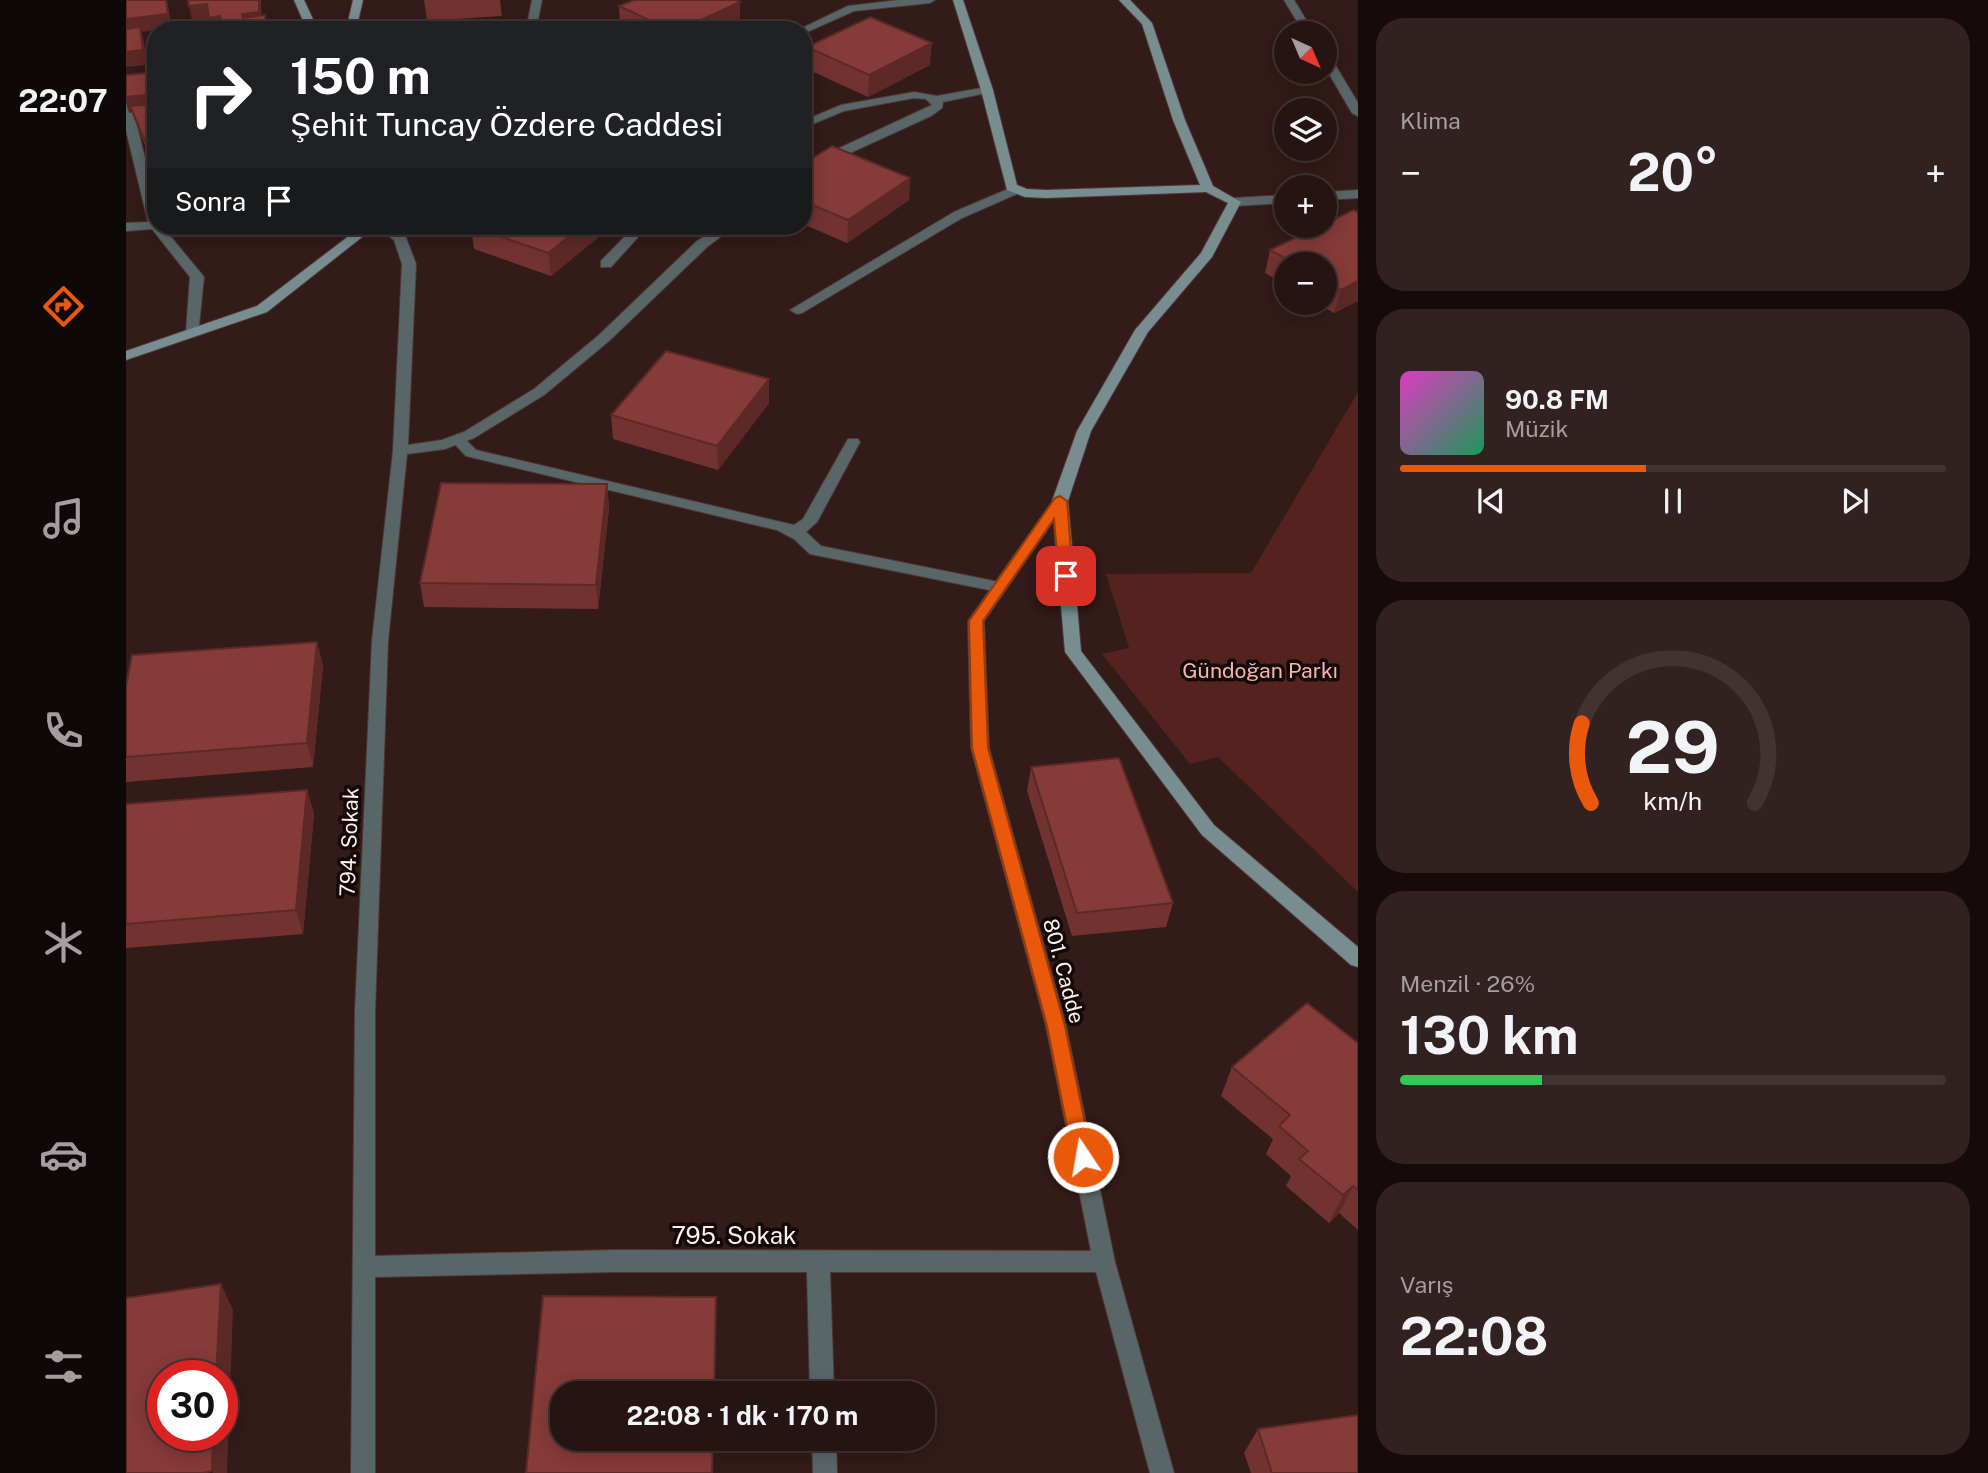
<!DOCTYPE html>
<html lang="tr">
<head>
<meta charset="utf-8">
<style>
  :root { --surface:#261413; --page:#322121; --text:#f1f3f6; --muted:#a49ea0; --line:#423333; --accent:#ea580c }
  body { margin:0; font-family:"Public Sans",sans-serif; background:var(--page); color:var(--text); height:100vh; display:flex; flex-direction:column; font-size:26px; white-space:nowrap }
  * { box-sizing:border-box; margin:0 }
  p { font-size:23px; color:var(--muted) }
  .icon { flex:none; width:38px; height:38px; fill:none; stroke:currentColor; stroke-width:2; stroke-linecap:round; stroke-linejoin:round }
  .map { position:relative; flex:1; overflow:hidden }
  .drawer { display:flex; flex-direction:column; gap:18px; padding:18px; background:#150b0a; width:630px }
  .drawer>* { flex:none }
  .hud { position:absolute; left:21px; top:21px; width:665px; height:214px; border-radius:28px; box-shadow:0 4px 18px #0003,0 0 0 2px var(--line); background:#202124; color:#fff; overflow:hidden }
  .needle { width:46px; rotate:136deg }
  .controls { position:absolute; left:1148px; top:21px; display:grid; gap:14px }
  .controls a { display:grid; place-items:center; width:63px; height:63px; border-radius:50%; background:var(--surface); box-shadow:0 4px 18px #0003,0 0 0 2px var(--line); font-size:35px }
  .speed { position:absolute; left:21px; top:1360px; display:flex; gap:14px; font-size:35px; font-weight:700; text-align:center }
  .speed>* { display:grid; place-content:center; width:91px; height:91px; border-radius:50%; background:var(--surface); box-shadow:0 4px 18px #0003,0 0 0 2px var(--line); line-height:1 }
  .speed .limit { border:10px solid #d22; background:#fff; color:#111 }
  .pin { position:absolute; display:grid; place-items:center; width:60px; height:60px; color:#fff; margin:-30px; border-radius:14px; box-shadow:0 4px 10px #0006 }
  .me { position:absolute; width:77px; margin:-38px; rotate:348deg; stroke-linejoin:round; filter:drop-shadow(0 0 5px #0008) }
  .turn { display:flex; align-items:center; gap:24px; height:147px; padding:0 28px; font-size:32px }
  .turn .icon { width:91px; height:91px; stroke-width:2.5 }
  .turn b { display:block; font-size:49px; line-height:60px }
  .then { display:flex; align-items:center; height:66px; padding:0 28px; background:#0003; gap:14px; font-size:26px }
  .big { font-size:52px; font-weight:700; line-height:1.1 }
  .drawer .tile { flex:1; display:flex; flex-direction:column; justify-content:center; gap:10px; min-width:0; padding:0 24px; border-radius:28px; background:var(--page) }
  .drawer .dial { align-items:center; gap:0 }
  .dial svg { height:182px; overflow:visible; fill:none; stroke:var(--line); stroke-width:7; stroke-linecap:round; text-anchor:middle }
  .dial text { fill:var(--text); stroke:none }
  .song { display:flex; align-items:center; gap:21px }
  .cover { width:84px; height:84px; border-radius:10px; background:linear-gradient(135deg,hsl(310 70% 55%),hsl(150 70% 35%)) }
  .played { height:7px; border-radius:4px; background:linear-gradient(90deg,var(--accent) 45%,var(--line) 45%) }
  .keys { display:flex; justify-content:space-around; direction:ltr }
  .heat { display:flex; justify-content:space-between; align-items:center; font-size:38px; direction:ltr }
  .charge { height:10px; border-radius:5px; background:linear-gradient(90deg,#34c759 26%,var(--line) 0) }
  .trip { position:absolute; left:424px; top:1381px; width:385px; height:70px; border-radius:28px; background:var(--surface); box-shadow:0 4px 18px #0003,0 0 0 2px var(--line); font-weight:700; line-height:70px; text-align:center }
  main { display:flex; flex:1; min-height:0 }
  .menu { display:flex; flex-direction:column; width:126px; justify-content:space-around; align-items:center; background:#0f0808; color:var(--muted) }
  .menu .icon { width:49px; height:49px }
  .menu .active { color:var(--accent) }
  .menu b { font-size:32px; color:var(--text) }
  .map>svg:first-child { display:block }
  .green { fill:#552220 }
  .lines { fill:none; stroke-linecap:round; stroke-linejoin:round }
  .lane-casing { stroke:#4f3937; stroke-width:2 }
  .street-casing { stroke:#4f3937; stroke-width:2 }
  .secondary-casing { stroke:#4f3937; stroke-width:2 }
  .lane { fill:#596668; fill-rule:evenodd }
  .street { fill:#596668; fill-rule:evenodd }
  .secondary { fill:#788d90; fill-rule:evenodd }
  .wall { fill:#723330 }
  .shaded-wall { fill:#5d2927 }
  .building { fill:#853b38; stroke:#5d2927; stroke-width:2 }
  .route { fill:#ea580c; stroke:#983908; stroke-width:2 }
  .labels { text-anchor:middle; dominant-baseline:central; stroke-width:7; stroke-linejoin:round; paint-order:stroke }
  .park-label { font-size:21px; fill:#f6b3ad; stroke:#130908 }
  .street-label { font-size:21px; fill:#fef1ef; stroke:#130908 }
  .near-street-label { font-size:24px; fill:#fef1ef; stroke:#130908 }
</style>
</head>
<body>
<main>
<nav class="menu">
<b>22:07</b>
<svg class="icon active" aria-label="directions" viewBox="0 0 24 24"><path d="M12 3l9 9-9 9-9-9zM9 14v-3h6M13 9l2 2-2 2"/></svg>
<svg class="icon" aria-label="music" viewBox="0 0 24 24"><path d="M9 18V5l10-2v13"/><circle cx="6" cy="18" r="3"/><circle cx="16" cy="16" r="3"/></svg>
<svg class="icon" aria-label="phone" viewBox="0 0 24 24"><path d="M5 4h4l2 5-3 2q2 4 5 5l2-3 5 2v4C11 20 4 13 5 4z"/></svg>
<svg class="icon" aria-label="climate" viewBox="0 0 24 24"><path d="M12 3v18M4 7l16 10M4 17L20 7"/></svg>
<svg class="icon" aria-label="car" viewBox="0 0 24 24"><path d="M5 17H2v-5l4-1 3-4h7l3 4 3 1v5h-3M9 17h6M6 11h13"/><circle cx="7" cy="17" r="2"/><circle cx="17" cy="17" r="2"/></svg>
<svg class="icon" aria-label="filters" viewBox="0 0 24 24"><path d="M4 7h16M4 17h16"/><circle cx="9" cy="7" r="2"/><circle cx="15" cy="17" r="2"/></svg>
</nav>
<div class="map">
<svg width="1232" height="1473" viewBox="0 0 1232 1473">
  <rect width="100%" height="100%" fill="#321b19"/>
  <polygon class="green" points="1232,392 1232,892 1092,757 1064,764 976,654 1003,648 980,574 1125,573"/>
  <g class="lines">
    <g class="lane-casing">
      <g id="lane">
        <polygon points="889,186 895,190 893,193 836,218 676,313 671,314 664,310 828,212"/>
        <polygon points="331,434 336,436 350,450 668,525 677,519 722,439 732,439 734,442 691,522 680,532 695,546 873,582 881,587 873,592 684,554 668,539 651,530 340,456 324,439"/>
      </g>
    </g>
    <g class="street-casing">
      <g id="street">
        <polygon points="406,0 416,0 410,30 400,30"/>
        <polygon points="773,0 809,0 804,3 728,11 681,32 672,30 722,6"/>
        <polygon points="1158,0 1168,0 1188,33 1178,33"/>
        <polygon points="1199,55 1205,58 1232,103 1232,116 1226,113 1199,67"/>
        <polygon points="861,87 867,90 865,92 817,102 816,108 805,116 713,158 677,181 677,171 705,152 806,105 800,99 788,98 718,111 677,128 677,121 715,105 788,92 811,96"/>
        <polygon points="0,103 6,106 30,202 30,226 36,226 78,277 72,335 67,336 60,332 64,277 26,229 0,231 0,223 22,222 0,130"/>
        <polygon points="1232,190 1232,198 1199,200 1199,192"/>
        <polygon points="1160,195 1160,203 1109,206 1103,202 1109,198"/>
        <polygon points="249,226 263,226 279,235 290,264 282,445 316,440 338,432 408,389 473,335 571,241 595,226 609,226 581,247 483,341 418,395 348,438 319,449 281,454 262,641 249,1011 249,1256 488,1250 965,1251 920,1026 845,748 842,621 929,498 939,498 942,501 939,504 858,621 863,748 940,1026 989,1262 1048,1473 1024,1473 970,1272 704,1272 708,1393 684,1393 681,1272 488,1272 249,1277 249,1473 225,1473 229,1011 246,641 267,451 276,264 268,240"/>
        <polygon points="509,226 522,226 485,267 475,267 475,261"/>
        <polygon points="686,1438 710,1438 711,1473 687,1473"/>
      </g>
    </g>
    <g class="secondary-casing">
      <g id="secondary">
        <polygon points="168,0 178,0 192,30 181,30"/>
        <polygon points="227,0 237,0 230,30 220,30"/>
        <polygon points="827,0 837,0 867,90 891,185 901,189 920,190 1074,185 1047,120 1016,24 993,0 1004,0 1026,23 1059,120 1087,186 1115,202 1086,257 1022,332 965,431 942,501 955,651 1088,825 1232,947 1232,967 1225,965 1076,835 939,652 926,501 951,431 1009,330 1075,253 1102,203 1080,192 920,198 899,197 881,190 855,90"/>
        <polygon points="236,226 250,226 141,312 0,360 0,351 131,306"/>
      </g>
    </g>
    <use href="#lane" class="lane"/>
    <use href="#street" class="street"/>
    <use href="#secondary" class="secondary"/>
  </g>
  <g class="wall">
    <polygon points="298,0 374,0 376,16 301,21"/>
    <polygon points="493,6 614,23 600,30 499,30 494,28"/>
    <polygon points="681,47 804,65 742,97 681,69"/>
    <polygon points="30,72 30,169 28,168 9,121 6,112 3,113"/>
    <polygon points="677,164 784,178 783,200 721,243 677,224"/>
    <polygon points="1232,212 1232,301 1208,313 1190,303 1199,303 1199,264 1160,264 1160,285 1139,273 1144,250"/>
    <polygon points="345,226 486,226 425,276 348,249"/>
    <polygon points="643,403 592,470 487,439 485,415"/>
    <polygon points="481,484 483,509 472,609 298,607 294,583"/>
    <polygon points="191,642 197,666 187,767 0,782 0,686"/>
    <polygon points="905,767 1047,903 1040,927 946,936 901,791"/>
    <polygon points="181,790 188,814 177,934 0,948 0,804"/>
    <polygon points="1232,1043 1232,1230 1213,1213 1203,1223 1160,1186 1165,1176 1140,1154 1147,1139 1095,1096 1106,1067"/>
    <polygon points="1132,1429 1232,1473 1125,1473 1118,1453"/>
  </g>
  <g class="shaded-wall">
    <polygon points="41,0 46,28 15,32 18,42 21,65 0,67 0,19"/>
    <polygon points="133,0 135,0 136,27 119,29 116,14"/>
    <polygon points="614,2 614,23 600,30 553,30"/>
    <polygon points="81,4 94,16 97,30 86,30 84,19 66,21 63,6"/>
    <polygon points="806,43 804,65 742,97 743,75"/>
    <polygon points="30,94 30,109 4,106 6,112 3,113 0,103 0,97"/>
    <polygon points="784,178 783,200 721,243 722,220"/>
    <polygon points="456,226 486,226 425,276 422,253"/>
    <polygon points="1232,281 1232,301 1208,313 1215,290"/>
    <polygon points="643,379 643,403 592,470 591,446"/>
    <polygon points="481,484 483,509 472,609 470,585"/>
    <polygon points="191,642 197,666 187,767 181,743"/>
    <polygon points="181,790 188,814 177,934 170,910"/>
    <polygon points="1227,1186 1213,1213 1203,1223 1217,1195"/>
    <polygon points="95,1284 107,1310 101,1473 87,1473 86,1471 87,1435 96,1435 96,1376 90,1376"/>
    <polygon points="590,1297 589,1393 588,1393"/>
  </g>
  <g class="building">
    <polygon points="0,0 40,0 42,14 0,19"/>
    <polygon points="62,0 133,0 133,12 116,14 117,18 139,15 140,30 34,30 34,24 95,20 94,16 83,18 81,4 63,6"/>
    <polygon points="508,0 610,0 614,2 553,30 544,30 493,6"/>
    <polygon points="744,17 806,43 743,75 681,47"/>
    <polygon points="14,27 17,50 0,52 0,29"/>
    <polygon points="30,72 30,94 0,97 0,75"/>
    <polygon points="30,104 30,155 29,155 24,153 4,106"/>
    <polygon points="706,146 784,178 722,220 677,201 677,164"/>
    <polygon points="1227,210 1232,212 1232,281 1215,290 1199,280 1199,264 1170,264 1144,250 1194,226 1199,226 1199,224"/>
    <polygon points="345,226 456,226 422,253"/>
    <polygon points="540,351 643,379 591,446 485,415"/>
    <polygon points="315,483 481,484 470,585 294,583"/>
    <polygon points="191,642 181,743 0,757 0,686 6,655"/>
    <polygon points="993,758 1047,903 951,913 905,767"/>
    <polygon points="181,790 170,910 0,924 0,804"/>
    <polygon points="1181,1003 1232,1043 1232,1190 1227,1186 1217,1195 1173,1159 1182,1151 1153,1126 1164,1115 1106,1067"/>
    <polygon points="95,1284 90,1376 37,1376 37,1435 87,1435 86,1471 76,1473 0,1473 0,1298"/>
    <polygon points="417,1296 590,1297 588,1393 436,1393 436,1438 587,1438 586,1473 400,1473"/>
    <polygon points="1232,1415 1232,1473 1146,1473 1132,1429"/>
  </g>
  <polygon class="route" points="934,496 941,501 947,576 940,581 933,576 928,519 857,621 862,748 939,1026 966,1157 964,1163 957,1165 950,1163 947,1157 921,1026 846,748 843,621 929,498"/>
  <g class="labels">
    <g class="park-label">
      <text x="1134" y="670">Gündoğan Parkı</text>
    </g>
    <g class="street-label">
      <text transform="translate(223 842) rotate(-88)">794. Sokak</text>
      <text transform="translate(938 971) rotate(75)">801. Cadde</text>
    </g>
    <g class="near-street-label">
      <text x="608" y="1235">795. Sokak</text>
    </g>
  </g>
</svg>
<div class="controls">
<a><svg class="needle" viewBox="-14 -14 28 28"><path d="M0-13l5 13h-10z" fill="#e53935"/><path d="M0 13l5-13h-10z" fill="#a49ea0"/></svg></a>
<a><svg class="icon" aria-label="layers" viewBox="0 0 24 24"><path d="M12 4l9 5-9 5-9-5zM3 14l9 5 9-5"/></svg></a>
<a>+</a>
<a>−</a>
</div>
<div class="speed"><div class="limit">30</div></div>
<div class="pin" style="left:940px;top:576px;background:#d93025"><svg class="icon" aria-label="arrive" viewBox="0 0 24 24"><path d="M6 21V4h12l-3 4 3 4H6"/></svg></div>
<svg class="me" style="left:957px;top:1157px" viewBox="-20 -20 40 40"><circle r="17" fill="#ea580c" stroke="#fff" stroke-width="3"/><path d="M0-11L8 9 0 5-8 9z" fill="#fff"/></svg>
<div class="trip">22:08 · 1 dk · 170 m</div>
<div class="hud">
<div class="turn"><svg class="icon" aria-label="right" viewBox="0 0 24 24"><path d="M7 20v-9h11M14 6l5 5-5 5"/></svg><div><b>150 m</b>Şehit Tuncay Özdere Caddesi</div></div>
<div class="then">Sonra<svg class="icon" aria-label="arrive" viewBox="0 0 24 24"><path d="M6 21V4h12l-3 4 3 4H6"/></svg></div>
</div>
</div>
<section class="drawer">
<div class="tile"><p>Klima</p>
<div class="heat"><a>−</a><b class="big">20°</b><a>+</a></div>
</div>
<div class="tile">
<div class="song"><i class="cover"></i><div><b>90.8 FM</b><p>Müzik</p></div></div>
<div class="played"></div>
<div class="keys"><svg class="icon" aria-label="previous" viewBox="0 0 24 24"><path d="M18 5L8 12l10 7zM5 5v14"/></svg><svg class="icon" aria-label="pause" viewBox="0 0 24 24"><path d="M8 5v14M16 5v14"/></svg><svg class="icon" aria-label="next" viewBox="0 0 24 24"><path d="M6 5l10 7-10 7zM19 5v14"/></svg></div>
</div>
<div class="tile dial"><svg viewBox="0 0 100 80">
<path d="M14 69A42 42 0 1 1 86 69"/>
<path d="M14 69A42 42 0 0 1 10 34" stroke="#ea580c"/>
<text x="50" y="56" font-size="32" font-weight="700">29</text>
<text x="50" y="72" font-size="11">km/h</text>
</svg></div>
<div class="tile"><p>Menzil · 26%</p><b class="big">130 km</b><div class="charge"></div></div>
<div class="tile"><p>Varış</p><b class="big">22:08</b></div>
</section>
</main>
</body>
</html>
